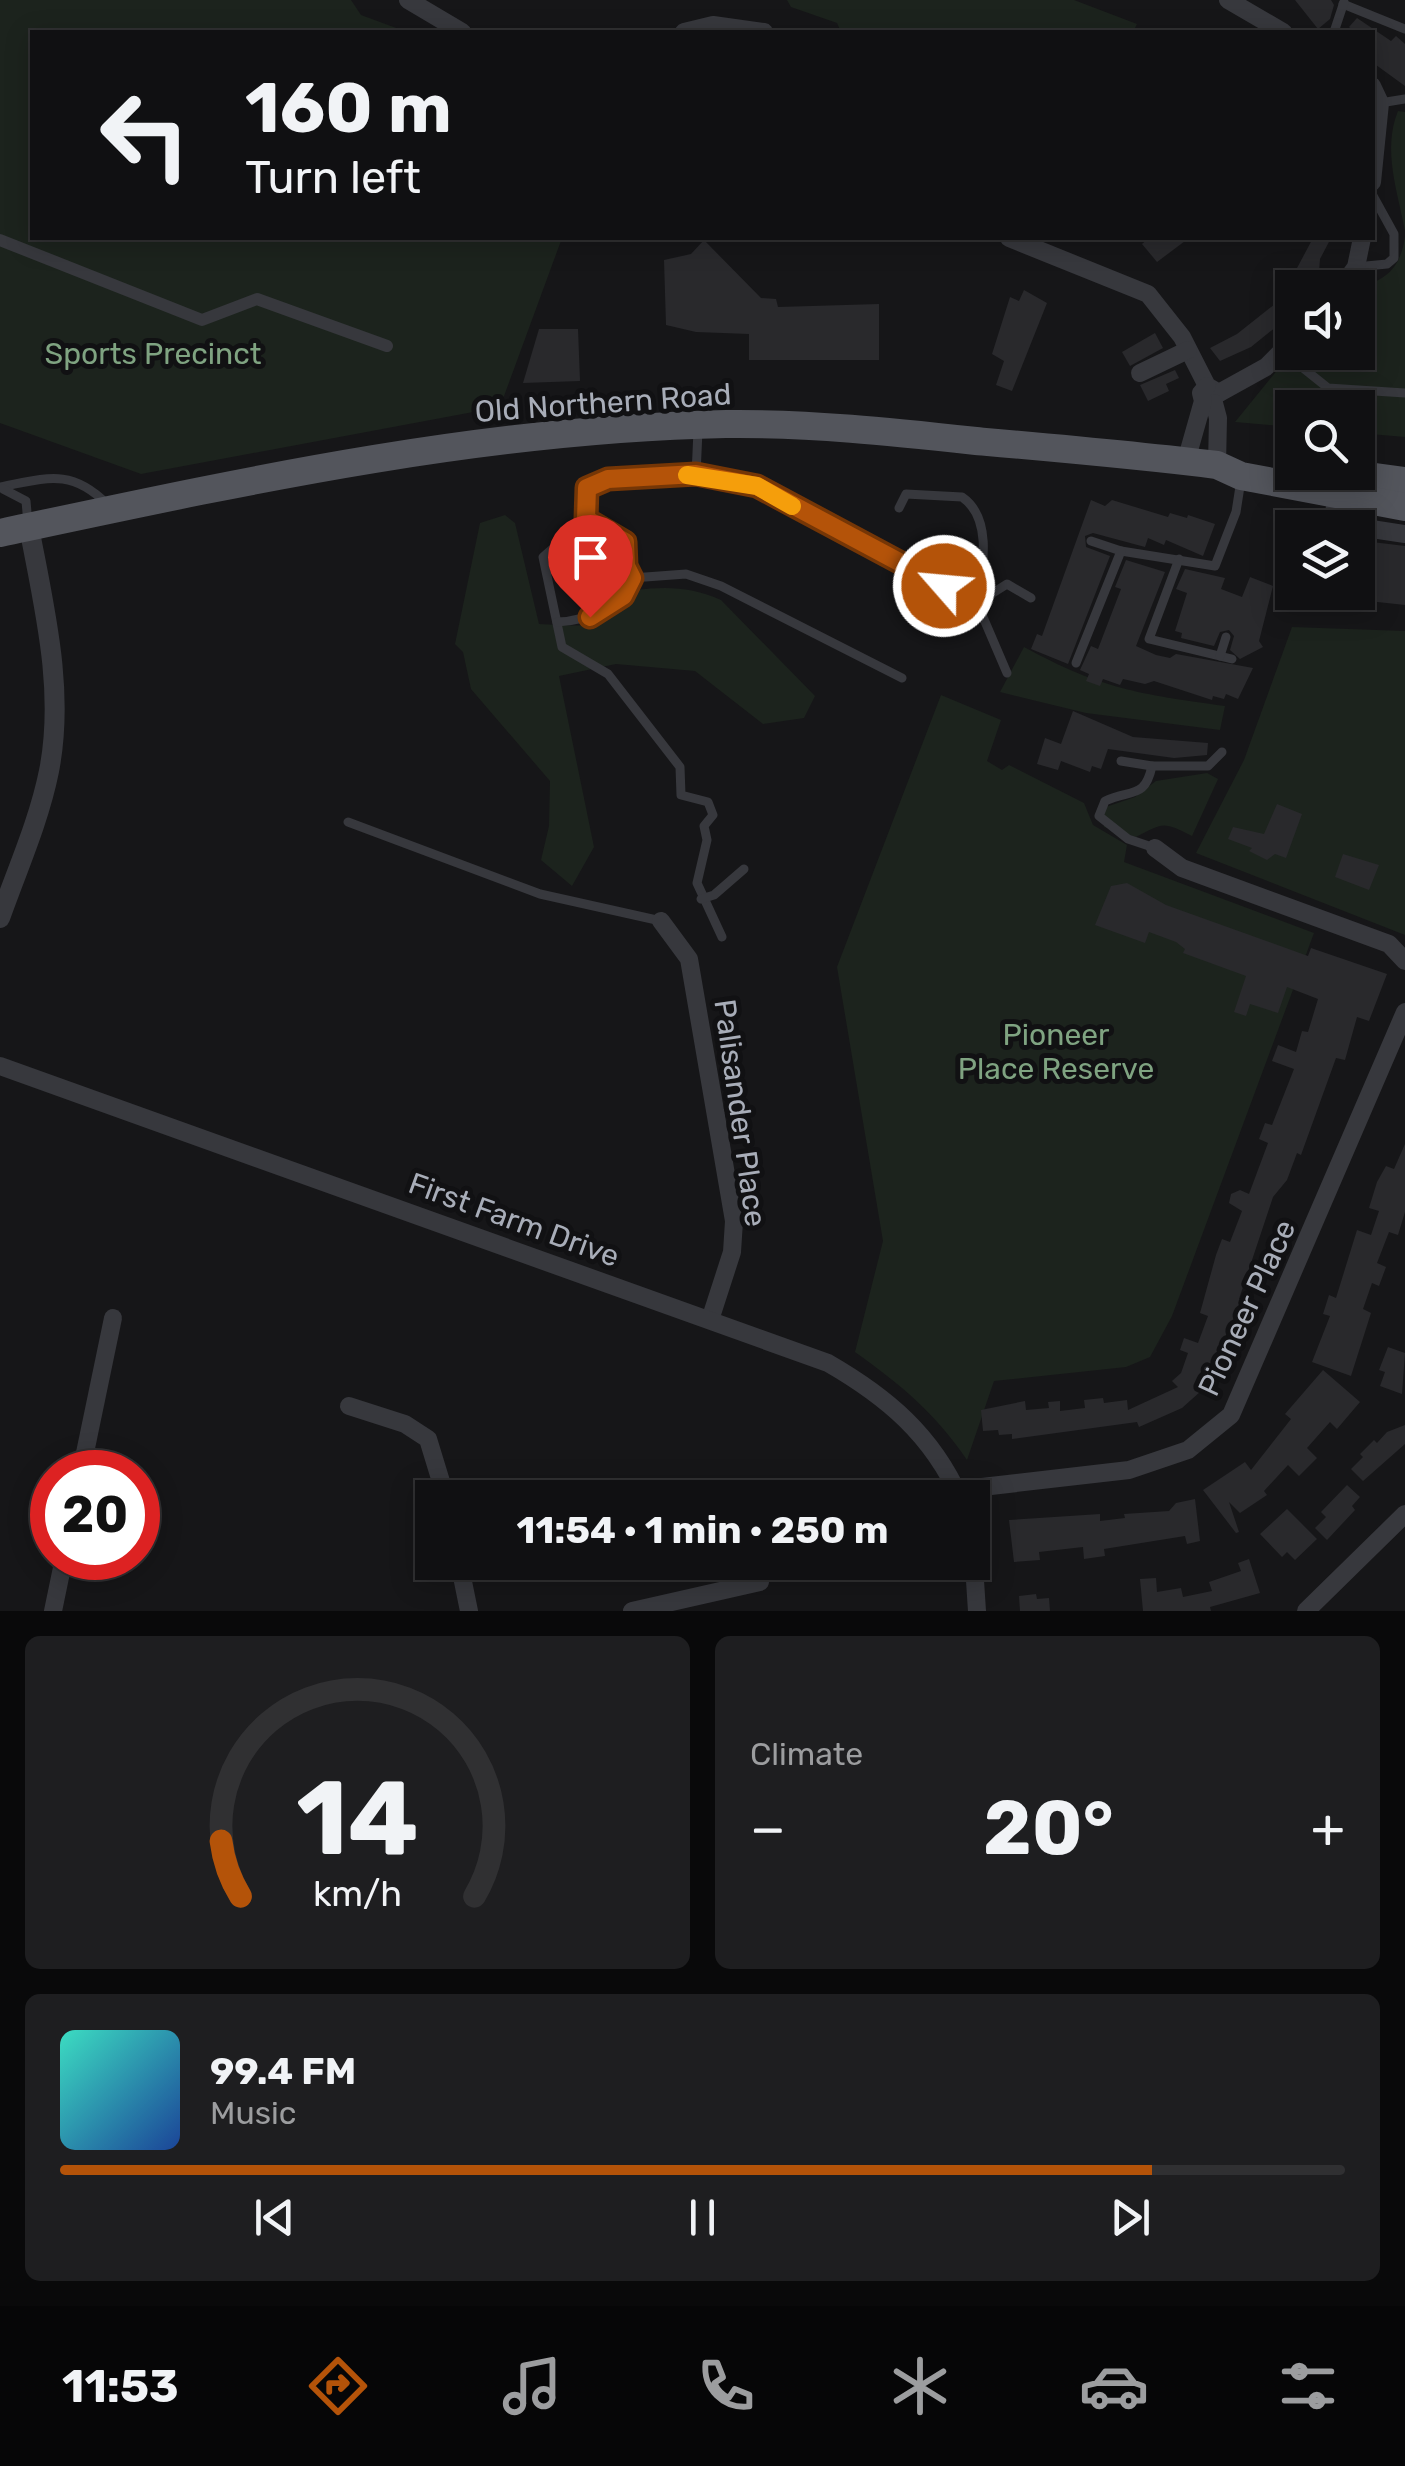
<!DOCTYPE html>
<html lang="en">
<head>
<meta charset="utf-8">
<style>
  :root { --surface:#101012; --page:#1e1e20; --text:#f1f3f6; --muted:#9c9d9f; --line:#303032; --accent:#b45309 }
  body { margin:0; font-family:Rubik,sans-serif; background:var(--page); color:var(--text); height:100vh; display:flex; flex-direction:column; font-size:38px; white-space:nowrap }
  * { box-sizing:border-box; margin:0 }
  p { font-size:32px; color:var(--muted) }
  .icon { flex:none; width:55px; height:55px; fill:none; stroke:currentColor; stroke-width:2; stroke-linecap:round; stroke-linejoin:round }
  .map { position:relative; height:1611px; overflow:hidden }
  .sheet { display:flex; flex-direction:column; gap:25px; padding:25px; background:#09090a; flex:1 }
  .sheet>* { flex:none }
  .guide { position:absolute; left:30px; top:30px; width:1345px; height:210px; border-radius:0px; box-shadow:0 5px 25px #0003,0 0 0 2px var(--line); background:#101012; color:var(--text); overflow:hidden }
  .buttons { position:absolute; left:1275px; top:270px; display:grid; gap:20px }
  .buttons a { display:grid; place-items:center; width:100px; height:100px; border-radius:0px; background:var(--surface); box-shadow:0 5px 25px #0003,0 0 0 2px var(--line); font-size:50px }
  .speed { position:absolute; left:30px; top:1450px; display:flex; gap:20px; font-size:50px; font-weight:700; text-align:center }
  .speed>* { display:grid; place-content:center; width:130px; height:130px; border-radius:50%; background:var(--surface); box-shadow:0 5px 25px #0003,0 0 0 2px var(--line); line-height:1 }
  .speed .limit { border:15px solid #d22; background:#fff; color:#111 }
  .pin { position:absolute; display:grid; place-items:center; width:85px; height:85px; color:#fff; margin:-102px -42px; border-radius:50% 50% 50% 0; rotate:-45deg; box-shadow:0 0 10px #0007 }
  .pin .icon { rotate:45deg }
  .me { position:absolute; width:110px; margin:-55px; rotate:297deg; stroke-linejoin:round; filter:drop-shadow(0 0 8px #0008) }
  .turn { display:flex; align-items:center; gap:35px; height:210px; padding:0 50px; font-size:45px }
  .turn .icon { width:130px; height:130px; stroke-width:2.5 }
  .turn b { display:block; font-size:70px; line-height:85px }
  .big { font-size:75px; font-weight:700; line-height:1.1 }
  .sheet .card { flex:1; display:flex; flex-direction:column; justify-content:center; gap:15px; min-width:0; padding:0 35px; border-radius:15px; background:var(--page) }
  .sheet .dial { align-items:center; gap:0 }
  .dial svg { height:260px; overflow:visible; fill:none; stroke:var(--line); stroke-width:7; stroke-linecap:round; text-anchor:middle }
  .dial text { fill:var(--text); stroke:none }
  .song { display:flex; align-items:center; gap:30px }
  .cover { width:120px; height:120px; border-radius:15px; background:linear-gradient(135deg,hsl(170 70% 55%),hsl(220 70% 35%)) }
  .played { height:10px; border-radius:5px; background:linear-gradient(90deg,var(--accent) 85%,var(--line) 85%) }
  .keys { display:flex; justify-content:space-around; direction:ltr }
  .heat { display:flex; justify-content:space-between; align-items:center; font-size:55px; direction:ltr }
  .sheet .tiles { flex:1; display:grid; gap:25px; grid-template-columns:1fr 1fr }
  .card:last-child { grid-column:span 2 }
  .trip { position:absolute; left:415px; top:1480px; width:575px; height:100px; border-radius:0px; background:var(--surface); box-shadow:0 5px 25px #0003,0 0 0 2px var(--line); font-weight:700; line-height:100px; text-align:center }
  .dock { display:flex; height:160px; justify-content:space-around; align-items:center; background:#060607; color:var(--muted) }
  .dock .icon { width:70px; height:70px }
  .dock .selected { color:var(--accent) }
  .dock b { font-size:45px; color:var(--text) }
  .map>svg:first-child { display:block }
  .green { fill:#1c231d }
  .building { fill:#29292c }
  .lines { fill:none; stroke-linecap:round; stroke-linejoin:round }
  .service { stroke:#37383d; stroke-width:9 }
  .pedestrian { stroke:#37383d; stroke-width:12 }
  .minor { stroke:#37383d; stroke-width:18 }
  .tertiary { stroke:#37383d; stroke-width:20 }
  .primary { stroke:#53555c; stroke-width:28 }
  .route-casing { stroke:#753606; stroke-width:25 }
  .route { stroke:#b45309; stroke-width:18 }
  .slow { stroke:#f59e0b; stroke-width:18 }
  .labels { text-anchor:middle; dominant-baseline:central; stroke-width:10; stroke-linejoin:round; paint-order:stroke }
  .park-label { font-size:30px; fill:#7fa381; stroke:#111113 }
  .street-label { font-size:30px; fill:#a8adb8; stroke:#111113 }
</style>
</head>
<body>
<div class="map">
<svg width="1405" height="1611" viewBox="0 0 1405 1611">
  <rect width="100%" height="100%" fill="#161618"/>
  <g class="green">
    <polygon points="0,0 351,0 361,15 407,32 32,32 32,238 562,238 500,407 141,474 0,423"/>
    <polygon points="787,0 1074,0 1137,24 1133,32 841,32 837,23 791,7"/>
    <path d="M1398,111L1405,112V231C1398,192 1382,150 1398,111Z"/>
    <path d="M1405,236V437L1358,433V408H1292V427L1235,422L1292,352H1358V288C1387,280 1401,267 1405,236Z"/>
    <path d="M505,515L515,523L539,624C583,626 611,632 636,590C666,586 693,587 721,600L815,696L804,718L763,724L695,671L616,664L559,676L594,847L572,886L541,860L549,826L550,781L471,689L463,652L455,644L480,523Z"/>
    <polygon points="1292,627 1405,631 1405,935 1196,853 1244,760"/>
    <path d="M1024,647C1101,689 1139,694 1225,706L1220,730L1086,713L1000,692Z"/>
    <path d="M941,695L1001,720L987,761L1002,770L1009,765L1084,803L1093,825L1127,845L1124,862L1314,933L1172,1316L1150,1357L1126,1367L994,1381L967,1460C936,1414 900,1384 855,1352L883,1241L837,967Z"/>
    <path d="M1207,773L1218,779L1192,836C1162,821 1164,823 1136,837L1104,827L1103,808L1135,797L1156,781Z"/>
  </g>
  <g class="building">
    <polygon points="1295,0 1331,0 1334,5 1330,19 1318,29"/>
    <polygon points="1357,18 1391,41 1396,36 1405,44 1405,86 1372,62 1372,32 1355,32 1349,27"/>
    <polygon points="1149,238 1189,238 1157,262 1142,244"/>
    <polygon points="1313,238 1331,238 1320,259 1319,272 1307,288 1292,288 1292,314 1251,347 1220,361 1210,348 1237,334 1280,300"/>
    <polygon points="704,240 761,298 776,299 778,307 879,304 879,360 749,360 749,334 696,332 666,325 664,260 691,254"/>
    <polygon points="1024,290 1047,303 1012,391 996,385 1004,361 992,354 1010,297 1019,301"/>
    <polygon points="539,329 578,329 580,381 523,383"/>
    <polygon points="1155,333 1163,348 1130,366 1122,352"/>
    <polygon points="1175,370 1179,378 1166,384 1169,391 1148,401 1140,385"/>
    <polygon points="1091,500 1105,506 1112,500 1168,517 1170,513 1187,518 1188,515 1215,524 1203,556 1166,540 1164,545 1148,538 1145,547 1093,533 1085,536 1086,547 1110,556 1068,664 1031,649 1037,634 1042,636"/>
    <polygon points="1372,542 1405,546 1405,605 1359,600 1361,563 1368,558"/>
    <polygon points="1126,560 1165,572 1136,646 1156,655 1170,658 1176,654 1253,668 1238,699 1226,694 1224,699 1213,696 1212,700 1154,681 1145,684 1123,679 1120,685 1103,679 1100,686 1086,681 1089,674 1080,670 1091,646 1098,649 1121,589 1115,587"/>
    <polygon points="1185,569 1225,578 1221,589 1242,597 1250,577 1273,586 1259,641 1263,647 1240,659 1230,650 1234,636 1229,630 1220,632 1214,646 1181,638 1182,633 1175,631 1187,593 1176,589"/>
    <polygon points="1073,711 1133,737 1208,743 1207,755 1174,758 1108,749 1101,769 1092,766 1090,772 1061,761 1058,770 1037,764 1045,738 1061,744"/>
    <polygon points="1277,804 1302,814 1286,858 1275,854 1267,860 1249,851 1252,848 1228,839 1233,827 1264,834"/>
    <polygon points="1343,854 1379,865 1369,890 1335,877"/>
    <polygon points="1127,883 1166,905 1308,956 1311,948 1387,974 1369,1021 1357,1017 1345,1060 1336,1058 1301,1155 1297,1153 1287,1180 1273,1197 1239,1299 1242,1300 1210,1383 1182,1408 1139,1427 1137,1422 1012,1439 1012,1434 999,1435 998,1430 983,1431 981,1410 1025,1401 1026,1410 1049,1408 1048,1402 1060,1401 1060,1411 1085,1408 1084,1400 1103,1398 1104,1403 1127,1400 1128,1410 1178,1387 1172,1381 1181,1373 1188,1353 1180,1350 1184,1338 1198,1343 1208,1316 1200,1313 1216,1255 1222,1239 1230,1242 1242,1211 1229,1203 1231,1194 1240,1190 1249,1194 1268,1143 1259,1139 1265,1123 1272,1125 1294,1069 1272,1061 1278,1045 1296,1052 1302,1031 1308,1032 1318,999 1287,987 1278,1013 1250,1004 1246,1016 1234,1012 1246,976 1183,953 1185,949 1176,942 1149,932 1145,943 1095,925 1111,886"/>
    <polygon points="1405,1144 1405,1212 1398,1235 1389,1232 1377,1263 1386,1267 1379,1286 1372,1283 1363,1309 1371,1313 1351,1376 1312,1362 1330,1316 1323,1314 1329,1295 1336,1298 1357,1230 1371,1235 1379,1211 1369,1208 1377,1182 1386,1166 1394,1169"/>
    <polygon points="1388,1347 1405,1353 1402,1394 1380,1386 1385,1372 1379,1370"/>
    <polygon points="1323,1370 1360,1402 1337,1429 1330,1422 1307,1448 1317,1458 1299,1476 1288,1465 1264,1491 1267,1495 1240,1513 1229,1502 1239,1532 1236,1533 1203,1490 1245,1462 1251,1470 1291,1419 1285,1414"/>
    <polygon points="1405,1425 1405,1444 1363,1481 1351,1469 1363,1457 1360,1454 1374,1440 1377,1443 1387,1432"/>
    <polygon points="1347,1485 1360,1497 1352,1506 1355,1510 1327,1540 1315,1528 1326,1517 1321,1512"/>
    <polygon points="1195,1499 1200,1541 1187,1544 1185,1536 1104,1549 1105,1556 1084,1559 1083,1547 1039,1552 1040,1560 1014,1562 1009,1520 1100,1514 1100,1521 1125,1518 1124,1514 1169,1511 1176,1503"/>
    <polygon points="1287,1509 1317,1539 1295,1560 1287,1552 1282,1557 1260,1534"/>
    <polygon points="1249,1559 1260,1593 1210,1607 1211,1611 1143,1611 1140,1579 1156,1578 1157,1592 1181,1588 1183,1597 1212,1591 1209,1582 1241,1571 1238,1563"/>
    <polygon points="1036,1594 1037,1599 1049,1598 1050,1611 1020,1611 1019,1596"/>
  </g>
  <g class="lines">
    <g class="service">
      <polyline points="1343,4 1405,29"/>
      <polyline points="1334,32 1344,2"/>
      <polyline points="1380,103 1405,99"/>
      <polyline points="1356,267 1387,264 1394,258 1394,234 1372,194"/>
      <polyline points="1283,352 1328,388 1405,393"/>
      <polyline points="698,430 696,475 757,486 977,603 1007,673"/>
      <path d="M0,487C47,478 71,468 107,504"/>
      <polyline points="3,489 26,501 28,524"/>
      <path d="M899,508L906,494L962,497C994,519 982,571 977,603L1007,584L1031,598"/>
      <polyline points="586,519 543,557 562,647 608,674 680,767 681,795 708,802 713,815 704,826 707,840 697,883 722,937"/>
      <polyline points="1091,541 1121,551 1215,566 1236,512 1241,480"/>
      <polyline points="1179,559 1149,639 1232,659"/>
      <polyline points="632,578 686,574 721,586 902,678"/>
      <path d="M557,622C589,621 618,606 632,578L626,566L625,542L586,521L587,487L608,479L696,475"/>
      <polyline points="1220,656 1226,637"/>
      <polyline points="1076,663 1121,551"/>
      <path d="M1121,761L1152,766C1145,799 1132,789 1105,801L1099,816L1128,839L1155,848"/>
      <polyline points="1152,766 1208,766 1222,752"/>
      <polyline points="348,822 540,894 661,921"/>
      <polyline points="701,899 714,895 744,869"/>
    </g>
    <polyline class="pedestrian" points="0,240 202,320 257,299 387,346"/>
    <g class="minor">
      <polyline points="408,0 462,32"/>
      <polyline points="1228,0 1283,32"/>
      <polyline points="684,32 713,25 764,32"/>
      <polyline points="1372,86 1380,103 1372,182"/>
      <polyline points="1009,238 1148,294 1182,337 1207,386 1219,393"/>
      <polyline points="1341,288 1356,267 1362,238"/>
      <polyline points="1140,373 1188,350"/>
      <polyline points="1219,393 1266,367 1292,341"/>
      <polyline points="1214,403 1218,418 1217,465"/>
      <polyline points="1186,461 1203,401 1201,393 1207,386"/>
      <polyline points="1337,493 1333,520 1339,524 1405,534"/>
      <polyline points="1358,551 1362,526"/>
      <polyline points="1295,592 1294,598 1310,600 1326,592"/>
      <polyline points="1341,592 1350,592"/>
      <polyline points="1155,848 1182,868 1389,944 1405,961"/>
      <polyline points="661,921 689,959 734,1221 732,1252 710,1320"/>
      <path d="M0,1066L828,1363C887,1397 932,1435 960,1498"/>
      <polyline points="349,1406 405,1424 428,1439 446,1498"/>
      <polyline points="81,1472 113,1318"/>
      <polyline points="956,1490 1129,1470 1188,1450 1231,1415 1405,1012"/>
      <polyline points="972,1535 977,1611"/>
      <polyline points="459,1562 469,1611"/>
      <polyline points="53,1611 64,1558"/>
      <polyline points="632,1611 760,1582"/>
      <polyline points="1306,1611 1405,1514"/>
    </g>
    <path class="tertiary" d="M0,918C17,870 39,821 49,771C65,690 44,607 29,527"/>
    <g class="primary">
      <polyline points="1337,472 1405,481"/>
      <path d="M0,533C240,482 480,429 726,424C809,423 893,432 976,441C1056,448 1137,455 1217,465L1241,476L1405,507"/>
    </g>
  </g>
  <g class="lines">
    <g class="route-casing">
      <polyline id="route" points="590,617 623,596 632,578 626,566 625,542 586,519 587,488 608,479 696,474 757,486 944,586"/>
    </g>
    <use href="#route" class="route"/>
    <polyline class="slow" points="687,475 757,486 792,506"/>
  </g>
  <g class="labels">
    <g class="park-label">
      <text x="153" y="354">Sports Precinct</text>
      <text x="1056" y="1035">Pioneer<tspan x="1056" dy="34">Place Reserve</tspan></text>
    </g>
    <g class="street-label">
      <text transform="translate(603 403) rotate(-4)">Old Northern Road</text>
      <text transform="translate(740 1113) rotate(82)">Palisander Place</text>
      <text transform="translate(514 1220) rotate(20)">First Farm Drive</text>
      <text transform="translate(1247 1308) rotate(-65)">Pioneer Place</text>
    </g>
  </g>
</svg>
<div class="buttons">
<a><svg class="icon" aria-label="sound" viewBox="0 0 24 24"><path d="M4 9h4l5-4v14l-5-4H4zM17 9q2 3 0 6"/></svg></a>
<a><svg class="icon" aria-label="search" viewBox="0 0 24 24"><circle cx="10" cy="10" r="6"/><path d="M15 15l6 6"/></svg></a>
<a><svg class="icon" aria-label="layers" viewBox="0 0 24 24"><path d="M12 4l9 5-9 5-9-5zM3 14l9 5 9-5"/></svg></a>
</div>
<div class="speed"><div class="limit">20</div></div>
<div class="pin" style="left:590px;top:617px;background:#d93025"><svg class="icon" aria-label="arrive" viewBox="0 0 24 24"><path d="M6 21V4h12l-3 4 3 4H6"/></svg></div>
<svg class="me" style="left:944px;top:586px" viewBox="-20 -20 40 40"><circle r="17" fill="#b45309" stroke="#fff" stroke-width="3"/><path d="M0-11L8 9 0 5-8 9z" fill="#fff"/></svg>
<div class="trip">11:54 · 1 min · 250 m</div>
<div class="guide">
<div class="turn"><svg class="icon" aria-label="left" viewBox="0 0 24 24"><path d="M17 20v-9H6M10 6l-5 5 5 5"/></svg><div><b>160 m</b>Turn left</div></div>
</div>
</div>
<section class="sheet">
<div class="tiles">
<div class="card dial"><svg viewBox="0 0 100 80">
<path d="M14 69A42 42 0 1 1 86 69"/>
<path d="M14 69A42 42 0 0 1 8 52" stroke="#b45309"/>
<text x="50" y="56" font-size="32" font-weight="700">14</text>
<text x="50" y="72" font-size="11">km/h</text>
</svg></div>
<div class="card"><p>Climate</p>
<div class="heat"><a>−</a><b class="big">20°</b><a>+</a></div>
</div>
<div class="card">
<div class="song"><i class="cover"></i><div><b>99.4 FM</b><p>Music</p></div></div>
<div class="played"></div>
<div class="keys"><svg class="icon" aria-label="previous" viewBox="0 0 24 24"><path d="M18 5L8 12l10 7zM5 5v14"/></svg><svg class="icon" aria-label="pause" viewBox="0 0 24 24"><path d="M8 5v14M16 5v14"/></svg><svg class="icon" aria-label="next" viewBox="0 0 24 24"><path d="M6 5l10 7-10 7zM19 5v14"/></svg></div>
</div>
</div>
</section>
<nav class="dock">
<b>11:53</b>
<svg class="icon selected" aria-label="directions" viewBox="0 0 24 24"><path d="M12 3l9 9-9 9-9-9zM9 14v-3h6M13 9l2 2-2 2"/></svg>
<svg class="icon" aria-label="music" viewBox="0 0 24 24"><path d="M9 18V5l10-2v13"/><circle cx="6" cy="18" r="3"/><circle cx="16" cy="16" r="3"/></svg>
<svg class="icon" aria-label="phone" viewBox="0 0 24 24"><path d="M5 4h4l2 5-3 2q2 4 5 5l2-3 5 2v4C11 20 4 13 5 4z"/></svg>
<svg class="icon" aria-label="climate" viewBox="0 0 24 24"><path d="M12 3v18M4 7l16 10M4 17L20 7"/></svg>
<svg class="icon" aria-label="car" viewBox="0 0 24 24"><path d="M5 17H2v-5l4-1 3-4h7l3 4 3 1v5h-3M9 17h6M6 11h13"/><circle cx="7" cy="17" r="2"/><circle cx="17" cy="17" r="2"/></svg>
<svg class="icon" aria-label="filters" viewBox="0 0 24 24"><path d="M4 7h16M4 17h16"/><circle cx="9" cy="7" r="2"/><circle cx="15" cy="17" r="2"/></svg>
</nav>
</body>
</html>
